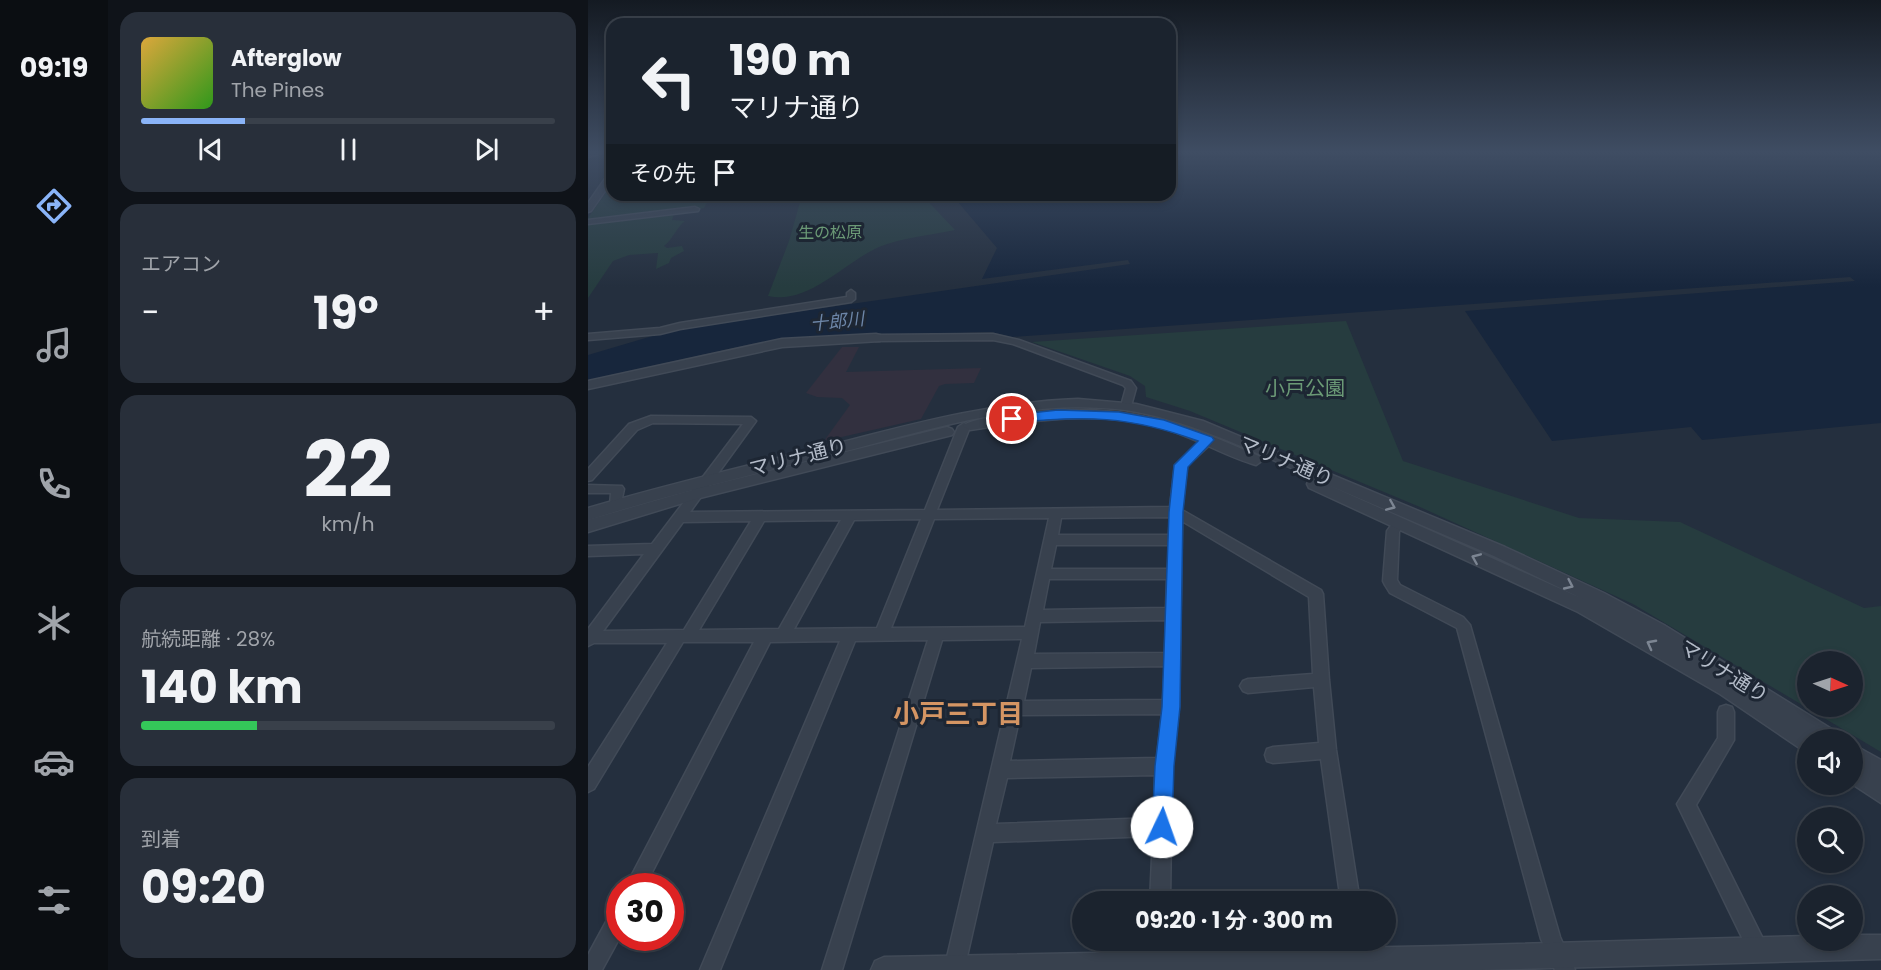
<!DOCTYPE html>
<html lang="ja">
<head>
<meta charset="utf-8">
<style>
  :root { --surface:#1b232e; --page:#282f3a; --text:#f1f3f6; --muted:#a0a4aa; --line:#39404a; --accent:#8ab4f8 }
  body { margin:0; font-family:Poppins,"Noto Sans JP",sans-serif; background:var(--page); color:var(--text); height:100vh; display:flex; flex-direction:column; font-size:22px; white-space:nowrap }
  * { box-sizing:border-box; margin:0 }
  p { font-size:20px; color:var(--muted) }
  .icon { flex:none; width:33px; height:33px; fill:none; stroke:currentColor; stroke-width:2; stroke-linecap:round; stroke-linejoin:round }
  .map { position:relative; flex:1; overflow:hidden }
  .panel { display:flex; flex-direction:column; gap:12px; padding:12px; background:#0f1319; width:480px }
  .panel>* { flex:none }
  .guide { position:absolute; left:18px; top:18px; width:570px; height:183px; border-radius:18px; box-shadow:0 3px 9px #0003,0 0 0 2px var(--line); background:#1b232e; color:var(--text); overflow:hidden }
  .needle { width:39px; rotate:93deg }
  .tools { position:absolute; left:1209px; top:651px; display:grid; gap:12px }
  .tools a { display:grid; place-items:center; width:66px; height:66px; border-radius:50%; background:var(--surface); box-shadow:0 3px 9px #0003,0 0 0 2px var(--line); font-size:30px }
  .speed { position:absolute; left:18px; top:873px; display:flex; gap:12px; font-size:30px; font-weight:700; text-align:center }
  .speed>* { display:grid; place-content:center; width:78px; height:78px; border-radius:50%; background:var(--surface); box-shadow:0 3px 9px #0003,0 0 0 2px var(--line); line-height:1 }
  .speed .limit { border:9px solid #d22; background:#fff; color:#111 }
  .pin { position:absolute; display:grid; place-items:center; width:51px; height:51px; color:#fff; margin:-26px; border:3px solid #fff; border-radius:50%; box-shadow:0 2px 6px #0007 }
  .me { position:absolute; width:66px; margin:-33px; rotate:3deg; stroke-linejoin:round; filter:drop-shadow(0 0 4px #0008) }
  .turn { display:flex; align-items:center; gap:21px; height:126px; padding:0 24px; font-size:27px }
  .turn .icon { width:78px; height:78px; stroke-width:2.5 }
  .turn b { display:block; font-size:42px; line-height:51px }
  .then { display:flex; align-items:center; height:57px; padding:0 24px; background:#0003; gap:12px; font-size:22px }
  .big { font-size:45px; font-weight:700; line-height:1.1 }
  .panel .tile { flex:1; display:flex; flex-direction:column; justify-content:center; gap:9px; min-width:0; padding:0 21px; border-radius:18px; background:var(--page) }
  .panel .dial { align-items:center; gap:0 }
  .dial b { font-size:78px; line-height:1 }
  .song { display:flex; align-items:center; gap:18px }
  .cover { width:72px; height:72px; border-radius:9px; background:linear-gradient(135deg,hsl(40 70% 55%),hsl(110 70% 35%)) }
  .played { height:6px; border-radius:3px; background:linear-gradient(90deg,var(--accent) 25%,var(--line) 25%) }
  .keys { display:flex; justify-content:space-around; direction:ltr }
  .heat { display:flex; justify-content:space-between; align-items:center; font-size:33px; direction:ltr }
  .charge { height:9px; border-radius:4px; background:linear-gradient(90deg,#34c759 28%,var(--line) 0) }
  .trip { position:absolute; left:484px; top:891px; width:324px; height:60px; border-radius:30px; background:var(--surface); box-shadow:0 3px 9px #0003,0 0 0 2px var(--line); font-weight:700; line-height:60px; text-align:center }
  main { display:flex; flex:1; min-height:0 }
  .tabs { display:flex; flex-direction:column; width:108px; justify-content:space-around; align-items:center; background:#0b0e12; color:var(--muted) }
  .tabs .icon { width:42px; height:42px }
  .tabs .active { color:var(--accent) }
  .tabs b { font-size:27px; color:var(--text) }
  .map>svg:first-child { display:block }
  .medical { fill:#32303f }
  .green { fill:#263c3f; fill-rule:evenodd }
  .water { fill:#17263c }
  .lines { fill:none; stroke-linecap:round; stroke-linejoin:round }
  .minor-casing { stroke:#414a57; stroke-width:3 }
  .tertiary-casing { stroke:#414a57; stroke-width:3 }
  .minor { fill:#38414e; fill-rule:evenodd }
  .tertiary { fill:#38414e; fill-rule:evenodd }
  .oneway { stroke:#7c8592 }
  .route { fill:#1a73e8; stroke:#114b97; stroke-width:1.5 }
  .labels { text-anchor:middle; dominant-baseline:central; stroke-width:6; stroke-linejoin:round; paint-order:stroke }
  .far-park-label { font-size:16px; fill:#6b9a76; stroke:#1d2633 }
  .far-water-label { font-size:18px; font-style:italic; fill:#6d86a8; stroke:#1d2633 }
  .park-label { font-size:20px; fill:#6b9a76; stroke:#1d2633 }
  .street-label { font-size:20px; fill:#b4bcc9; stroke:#1d2633 }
  .near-neighbourhood-label { font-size:26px; font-weight:bold; fill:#d59563; stroke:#1d2633 }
</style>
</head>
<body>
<main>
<nav class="tabs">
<b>09:19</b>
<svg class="icon active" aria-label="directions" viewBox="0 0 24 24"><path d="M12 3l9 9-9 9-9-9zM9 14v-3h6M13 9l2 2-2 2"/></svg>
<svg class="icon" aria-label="music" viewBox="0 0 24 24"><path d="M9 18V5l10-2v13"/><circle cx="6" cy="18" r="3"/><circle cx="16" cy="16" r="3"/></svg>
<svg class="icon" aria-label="phone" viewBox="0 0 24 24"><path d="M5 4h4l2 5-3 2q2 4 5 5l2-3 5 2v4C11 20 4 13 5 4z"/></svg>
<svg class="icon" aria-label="climate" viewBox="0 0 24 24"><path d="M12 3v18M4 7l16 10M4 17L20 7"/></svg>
<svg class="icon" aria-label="car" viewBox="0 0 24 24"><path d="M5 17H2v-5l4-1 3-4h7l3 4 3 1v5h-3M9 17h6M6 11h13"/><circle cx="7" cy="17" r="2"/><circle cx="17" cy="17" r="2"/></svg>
<svg class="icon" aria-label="filters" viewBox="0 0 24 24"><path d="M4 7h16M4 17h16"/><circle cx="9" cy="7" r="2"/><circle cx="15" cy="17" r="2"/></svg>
</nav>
<section class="panel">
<div class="tile">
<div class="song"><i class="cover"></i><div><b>Afterglow</b><p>The Pines</p></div></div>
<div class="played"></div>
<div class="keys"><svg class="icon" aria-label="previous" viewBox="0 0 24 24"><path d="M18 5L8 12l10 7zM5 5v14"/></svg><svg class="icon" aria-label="pause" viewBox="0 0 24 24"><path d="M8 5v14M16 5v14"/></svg><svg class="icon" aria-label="next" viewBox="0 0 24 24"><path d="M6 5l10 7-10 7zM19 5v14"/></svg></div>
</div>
<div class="tile"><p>エアコン</p>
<div class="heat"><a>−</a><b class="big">19°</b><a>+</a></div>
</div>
<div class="tile dial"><b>22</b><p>km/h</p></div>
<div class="tile"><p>航続距離 · 28%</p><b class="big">140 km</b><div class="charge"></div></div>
<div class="tile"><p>到着</p><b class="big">09:20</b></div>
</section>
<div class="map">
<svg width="1293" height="970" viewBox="0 0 1293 970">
  <rect width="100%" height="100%" fill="#242f3e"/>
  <polygon class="medical" points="254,347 271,347 258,372 393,368 386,383 357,384 351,386 333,419 236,441 262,405 254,398 229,397 218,393"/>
  <g class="green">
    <path d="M24,184V195H124L116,208L86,214L84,220L97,221C88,228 85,239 76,246L79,248L94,246L96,251L83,258L81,263L68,269L70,253L41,255L25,261L0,298V218Z"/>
    <path d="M214,195H334L367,230C344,235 312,238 291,247C255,263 221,305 180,296L201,241Z"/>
    <path d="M758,321L815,461L991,518L1092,522L1276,608L1293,606V752L1045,604L832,507L602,411L558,397L557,386L542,376L444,342ZM1220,662H1264V706H1220Z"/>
  </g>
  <polygon class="water" points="582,151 1293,151 1293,423 1114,440 1103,427 964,441 877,311 1267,281 1262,277 424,337 403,332 227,337 168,343 0,380 0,355 88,329 542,264 540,260 394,279 409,248 364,195 582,195"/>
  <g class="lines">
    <g class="minor-casing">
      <g id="minor">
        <polygon points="8,151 21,151 0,157 0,153"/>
        <polygon points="107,207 111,209 110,211 0,224 0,220"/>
        <polygon points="263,290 267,293 267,299 263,302 92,329 72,334 0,340 0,334 72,328 92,323 259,297 259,293"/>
        <polygon points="405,334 431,340 543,381 548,388 543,406 538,409 533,406 538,388 535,385 425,344 405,340 288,341 283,338 288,335"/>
        <path d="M63,416L163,417L168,421L102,512L337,510L370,427L376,423L382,427L349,510L582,507L587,465L616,437H624L626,440L624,443L599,466L594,510L733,590L735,594L741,680L748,750L772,902H753L733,759L685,763L679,761L677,755L679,749L685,747L731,743L726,687L660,693L655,691L652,686L655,681L660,679L725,674L721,597L594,521L591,707L584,766L582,902H562L565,836L405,842L376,970H356L434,639L354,640L254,970H234L340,640L267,641L132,970H112L252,641L182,642L57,886H38L166,642H95L6,789L0,792V767L79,643H6L0,646V629L56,554L0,556V546L64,544L155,424L65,423L49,430L4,480L0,481V469L41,424ZM582,517L581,535H470L473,518ZM461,518L437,627L303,628L346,519ZM333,519L289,628L206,629L266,520ZM253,520L191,629L111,630L176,521ZM163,521L96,630L15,631L95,522ZM468,545H581L580,569H463ZM461,579H579L578,608L455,610ZM578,620L577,653L446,654L452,622ZM577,666L575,700L436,701L443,668ZM574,714L569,758L422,761L432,715ZM567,775L566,818L408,824L419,778Z"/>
        <polygon points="0,485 34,486 36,489 32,508 24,508 22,505 23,493 0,493"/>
        <polygon points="810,519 814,521 816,524 811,532 809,580 812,585 875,617 882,625 972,937 987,970 967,970 953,939 869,628 802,593 797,585 795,581 799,531 806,521"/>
        <polygon points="1138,705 1144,707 1146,712 1146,740 1108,805 1180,949 1177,956 1170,959 1163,956 1089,804 1130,738 1130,712 1132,707"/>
        <polygon points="32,907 32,937 14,970 0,970 0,955 25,909"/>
        <polygon points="562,940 582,940 581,964 579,970 563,970 561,964"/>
        <polygon points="759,940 779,940 782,960 779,967 772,970 765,967"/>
      </g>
    </g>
    <g class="tertiary-casing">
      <g id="tertiary">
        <polygon points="24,172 24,181 3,211 0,212 0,203 21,173"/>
        <polygon points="288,334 292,335 292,341 194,347 0,389 0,381 194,339"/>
        <path d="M490,399L548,404L615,421L917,547L1016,593L1076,625L1250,733L1253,740H1220V752L1213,749L1132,694L990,612L721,488L719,484L721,480L729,479C666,453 604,420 537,410C436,397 337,431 242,455C161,475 80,495 0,520V508C80,484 162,465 243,445C325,424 405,402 490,399ZM738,484L906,556L995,599Z"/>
        <path d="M502,410C569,413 613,431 673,457L675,460L668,465C636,456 607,437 574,428C511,410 445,420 382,430L375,426C386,414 481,410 502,410Z"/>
        <polygon points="359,427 364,429 366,432 364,435 108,499 0,532 0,520 108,489"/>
        <polygon points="1264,744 1293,760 1293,803 1264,784"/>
        <polygon points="1264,935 1293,935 1293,959 893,970 283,970 287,961 296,957 859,946 1220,936 1220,940 1264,940"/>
      </g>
    </g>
    <use href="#minor" class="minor"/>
    <use href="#tertiary" class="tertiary"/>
  </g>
  <defs><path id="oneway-chevron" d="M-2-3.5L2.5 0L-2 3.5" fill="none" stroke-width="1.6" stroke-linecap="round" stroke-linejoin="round" transform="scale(1.5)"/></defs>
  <g class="oneway">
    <use href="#oneway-chevron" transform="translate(803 506) rotate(23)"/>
    <use href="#oneway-chevron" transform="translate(888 558) rotate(-157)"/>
    <use href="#oneway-chevron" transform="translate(981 585) rotate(25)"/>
    <use href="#oneway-chevron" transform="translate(1063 644) rotate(-152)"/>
  </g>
  <linearGradient id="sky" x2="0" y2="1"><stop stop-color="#141a22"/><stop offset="0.53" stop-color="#3f4d63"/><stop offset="1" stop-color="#3f4d63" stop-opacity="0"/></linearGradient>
  <rect width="1293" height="287" fill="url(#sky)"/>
  <path class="route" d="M470,410L531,412L576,420L624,437L626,440L600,467L595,512L592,707L586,766L584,827L581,834L574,837L567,834L564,827L567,766L574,707L581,512L586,465L610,441C543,416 495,415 424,423L417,419L424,415Z"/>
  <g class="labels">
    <g class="far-park-label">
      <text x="242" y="232">生の松原</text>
    </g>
    <g class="far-water-label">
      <text transform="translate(249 321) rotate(-6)">十郎川</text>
    </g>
    <g class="park-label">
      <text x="717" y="388">小戸公園</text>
    </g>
    <g class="street-label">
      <text transform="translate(210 457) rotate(-14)">マリナ通り</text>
      <text transform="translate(698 461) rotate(23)">マリナ通り</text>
      <text transform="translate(1136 671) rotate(32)">マリナ通り</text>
    </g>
    <g class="near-neighbourhood-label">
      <text x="370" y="714">小戸三丁目</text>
    </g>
  </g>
</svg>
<div class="tools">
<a><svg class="needle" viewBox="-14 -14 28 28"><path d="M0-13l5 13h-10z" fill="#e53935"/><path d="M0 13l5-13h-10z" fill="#a0a4aa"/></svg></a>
<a><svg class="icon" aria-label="sound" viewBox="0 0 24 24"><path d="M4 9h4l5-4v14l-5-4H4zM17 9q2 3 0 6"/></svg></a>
<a><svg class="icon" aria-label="search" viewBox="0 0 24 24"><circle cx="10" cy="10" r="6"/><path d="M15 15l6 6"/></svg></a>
<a><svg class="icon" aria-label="layers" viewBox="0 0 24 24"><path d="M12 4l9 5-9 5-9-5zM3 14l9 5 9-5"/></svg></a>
</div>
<div class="speed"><div class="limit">30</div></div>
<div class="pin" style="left:424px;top:419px;background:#d93025"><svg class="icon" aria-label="arrive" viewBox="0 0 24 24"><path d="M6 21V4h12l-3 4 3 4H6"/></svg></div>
<svg class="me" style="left:574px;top:827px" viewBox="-20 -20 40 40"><circle r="19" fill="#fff"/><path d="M0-13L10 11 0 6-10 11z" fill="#1a73e8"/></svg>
<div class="trip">09:20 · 1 分 · 300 m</div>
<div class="guide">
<div class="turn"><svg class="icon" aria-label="left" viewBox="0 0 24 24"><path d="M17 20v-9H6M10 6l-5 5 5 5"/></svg><div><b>190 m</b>マリナ通り</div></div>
<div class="then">その先<svg class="icon" aria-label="arrive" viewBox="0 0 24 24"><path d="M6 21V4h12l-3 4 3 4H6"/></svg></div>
</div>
</div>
</main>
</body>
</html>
